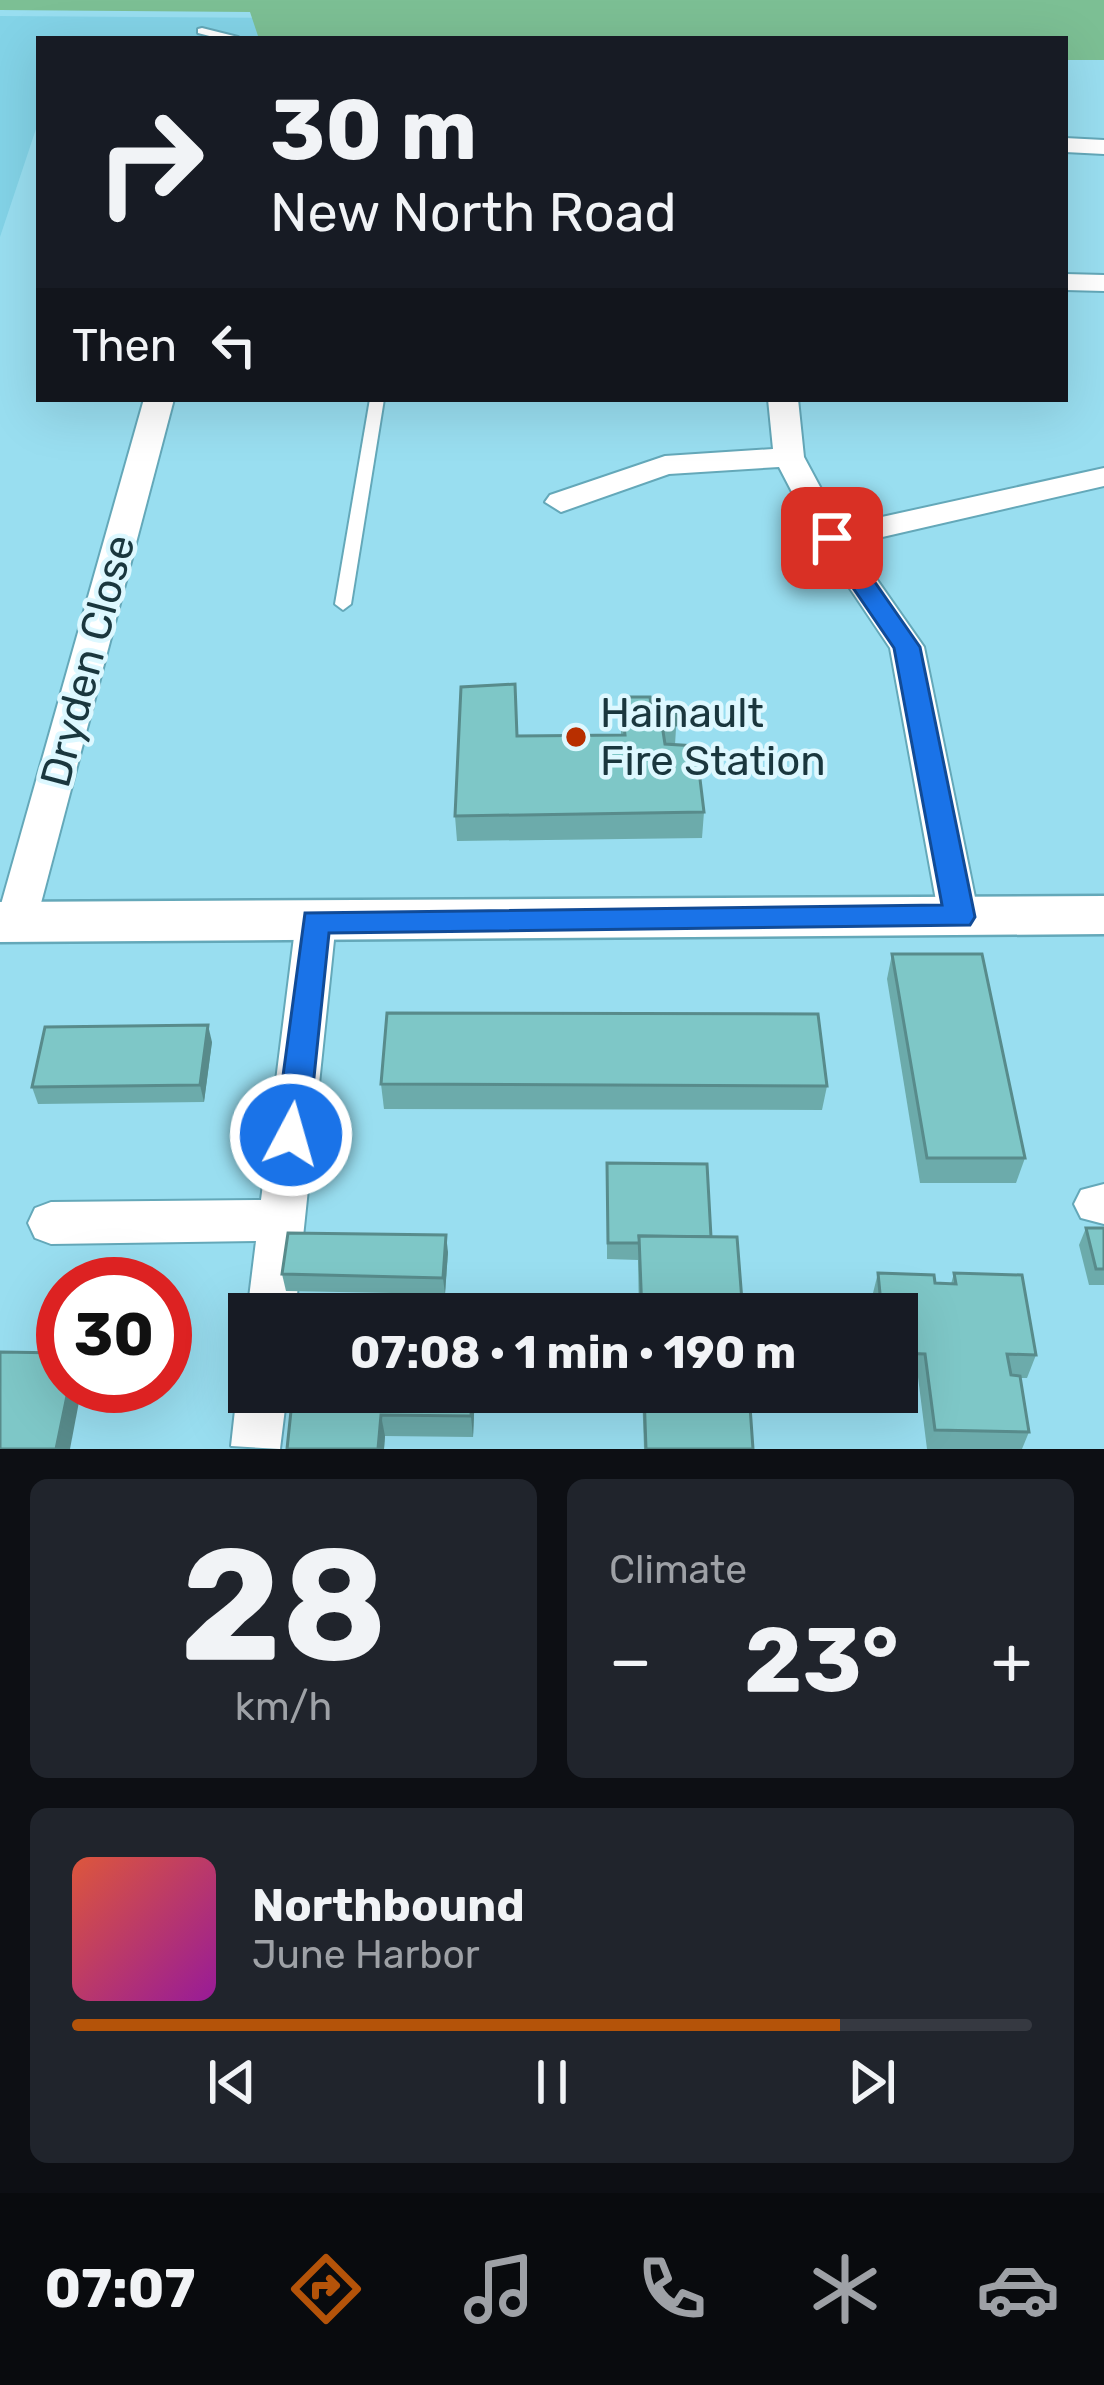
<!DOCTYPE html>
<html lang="en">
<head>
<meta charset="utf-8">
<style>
  :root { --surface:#171b24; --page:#20242c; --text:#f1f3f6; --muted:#9ea1a6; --line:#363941; --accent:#b45309 }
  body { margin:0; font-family:Rubik,sans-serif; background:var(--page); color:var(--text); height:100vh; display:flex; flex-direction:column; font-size:45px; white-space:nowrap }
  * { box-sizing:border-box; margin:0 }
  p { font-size:39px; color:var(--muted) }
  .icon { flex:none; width:66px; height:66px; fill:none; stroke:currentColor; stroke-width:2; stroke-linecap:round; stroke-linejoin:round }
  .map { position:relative; height:1449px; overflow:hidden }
  .drawer { display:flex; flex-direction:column; gap:30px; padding:30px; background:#0d0f14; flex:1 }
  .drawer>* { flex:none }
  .banner { position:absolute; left:36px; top:36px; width:1032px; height:366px; border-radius:0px; box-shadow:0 12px 48px #0002; background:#171b24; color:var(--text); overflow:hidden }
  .speed { position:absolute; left:36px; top:1257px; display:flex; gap:24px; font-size:60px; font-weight:700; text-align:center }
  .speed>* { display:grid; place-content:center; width:156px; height:156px; border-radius:50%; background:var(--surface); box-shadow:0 12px 48px #0002; line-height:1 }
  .speed .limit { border:18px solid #d22; background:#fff; color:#111 }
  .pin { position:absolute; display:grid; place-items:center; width:102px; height:102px; color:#fff; margin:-51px; border-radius:24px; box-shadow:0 6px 18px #0006 }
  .me { position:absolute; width:132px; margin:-66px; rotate:6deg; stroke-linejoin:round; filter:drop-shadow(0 0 9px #0008) }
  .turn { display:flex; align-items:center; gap:42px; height:252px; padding:0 36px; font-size:54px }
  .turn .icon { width:156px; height:156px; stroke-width:2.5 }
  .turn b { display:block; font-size:84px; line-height:102px }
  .then { display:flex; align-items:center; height:114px; padding:0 36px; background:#0003; gap:24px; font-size:45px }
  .big { font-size:90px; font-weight:700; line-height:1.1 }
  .drawer .tile { flex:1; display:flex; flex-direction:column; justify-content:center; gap:18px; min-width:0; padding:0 42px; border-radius:18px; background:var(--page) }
  .drawer .dial { align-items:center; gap:0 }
  .dial b { font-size:156px; line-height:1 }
  .song { display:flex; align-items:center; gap:36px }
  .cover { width:144px; height:144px; border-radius:18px; background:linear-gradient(135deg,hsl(10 70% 55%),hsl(300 70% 35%)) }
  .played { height:12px; border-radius:6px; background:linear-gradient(90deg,var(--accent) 80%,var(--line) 80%) }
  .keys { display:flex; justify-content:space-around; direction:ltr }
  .heat { display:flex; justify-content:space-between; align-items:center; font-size:66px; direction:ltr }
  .drawer .tiles { flex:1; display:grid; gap:30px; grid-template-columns:1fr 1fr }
  .tile:last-child { grid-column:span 2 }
  .trip { position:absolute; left:228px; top:1293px; width:690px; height:120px; border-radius:0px; background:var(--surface); box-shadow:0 12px 48px #0002; font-weight:700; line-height:120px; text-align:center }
  .tabs { display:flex; height:192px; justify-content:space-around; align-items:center; background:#090b0e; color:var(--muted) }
  .tabs .icon { width:84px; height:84px }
  .tabs .current { color:var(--accent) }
  .tabs b { font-size:54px; color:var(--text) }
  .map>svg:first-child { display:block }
  .built { fill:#83d3e7 }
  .green { fill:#7cbf94 }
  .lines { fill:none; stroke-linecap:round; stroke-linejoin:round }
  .service-casing { stroke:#64a8b9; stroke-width:4 }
  .minor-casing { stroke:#64a8b9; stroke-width:4 }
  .tertiary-casing { stroke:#64a8b9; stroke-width:5 }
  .service { fill:#fff; fill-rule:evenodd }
  .minor { fill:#fff; fill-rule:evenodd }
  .tertiary { fill:#fff; fill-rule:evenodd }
  .wall { fill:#6cabab }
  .shaded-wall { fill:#588b8b }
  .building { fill:#7ec7c7; stroke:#588b8b; stroke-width:3 }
  .route { fill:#1a73e8; stroke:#114b97; stroke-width:3 }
  .poi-dot { fill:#b82f00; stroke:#ddf8ff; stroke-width:4.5 }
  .labels { text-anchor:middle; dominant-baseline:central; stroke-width:9; stroke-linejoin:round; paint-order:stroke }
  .street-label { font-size:42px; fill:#1a373e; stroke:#ddf8ff }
  .poi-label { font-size:42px; fill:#1a373e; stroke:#ddf8ff; text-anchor:start }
</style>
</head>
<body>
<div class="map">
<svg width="1104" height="1449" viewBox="0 0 1104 1449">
  <rect width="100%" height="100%" fill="#99def0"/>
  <polygon class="built" points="0,16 288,18 283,39 39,39 39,120 0,237"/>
  <polygon class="green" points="0,0 1104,0 1104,60 1065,60 1065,39 259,39 250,12 0,10"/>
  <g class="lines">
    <g class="service-casing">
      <g id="service">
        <polygon points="202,28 238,37 240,39 221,39 198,33 198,29"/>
        <polygon points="370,399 384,399 351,604 343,610 335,604"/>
      </g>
    </g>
    <g class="minor-casing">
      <g id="minor">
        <polygon points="1065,138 1104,140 1104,154 1065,152"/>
        <polygon points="1065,274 1104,275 1104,291 1065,290"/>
        <polygon points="144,399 174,399 36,922 30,933 16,938 2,933 0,908"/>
        <polygon points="768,399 798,399 804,457 841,526 1104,468 1104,486 852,544 924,647 979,917 973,928 959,933 945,928 939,917 890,648 816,538 779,467 669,474 561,512 545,502 550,495 665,456 773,449"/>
        <polygon points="316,905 330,910 336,921 295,1314 249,1314 249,1318 247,1314 256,1241 51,1244 35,1238 28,1223 35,1208 51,1202 261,1200 296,921 302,910"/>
        <polygon points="1104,1184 1104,1224 1081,1218 1074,1204 1081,1190"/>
        <polygon points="249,1373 249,1392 287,1392 280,1449 231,1446 237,1392"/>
      </g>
    </g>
    <g class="tertiary-casing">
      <polygon id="tertiary" points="1104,896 1104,934 0,942 0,902"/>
    </g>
    <use href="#service" class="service"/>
    <use href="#minor" class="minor"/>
    <use href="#tertiary" class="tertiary"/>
  </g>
  <g class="wall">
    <polygon points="621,697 652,712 677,712 675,745 704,812 702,838 457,841 455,816 517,736 621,735"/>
    <polygon points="892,954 1025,1158 1016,1183 920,1183 887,979"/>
    <polygon points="212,1042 204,1102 38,1104 32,1087"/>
    <polygon points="381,1084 827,1086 822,1110 384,1109"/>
    <polygon points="607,1163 711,1237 743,1314 639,1314 638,1260 607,1259"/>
    <polygon points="1086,1228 1104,1228 1104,1285 1089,1285 1079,1245"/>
    <polygon points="448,1252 445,1294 286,1291 282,1274"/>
    <polygon points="878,1273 935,1283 951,1284 954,1273 1036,1355 1027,1378 1020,1378 1029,1432 1022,1449 927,1449 918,1377 897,1376 897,1314 873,1314 872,1297"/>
    <polygon points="293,1392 475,1392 473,1437 385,1436 384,1449 287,1449"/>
    <polygon points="642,1392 749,1392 753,1449 644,1449"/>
  </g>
  <g class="shaded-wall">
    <polygon points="208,1025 212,1042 204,1102 200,1085"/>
    <polygon points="446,1235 448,1252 445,1294 443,1278"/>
    <polygon points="69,1386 82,1386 70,1449 56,1449"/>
    <polygon points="472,1392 475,1392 473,1437 471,1416"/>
    <polygon points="381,1415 385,1436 384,1449 378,1449"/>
  </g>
  <g class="building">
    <polygon points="515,684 517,736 625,735 621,697 650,697 652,712 677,712 676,725 662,725 665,744 696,746 704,812 455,816 461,687"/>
    <polygon points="892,954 982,954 1025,1158 927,1158"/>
    <polygon points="387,1013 818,1014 827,1086 381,1084"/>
    <polygon points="208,1025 200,1085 32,1087 45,1027"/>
    <polygon points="607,1163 707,1164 711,1237 639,1236 640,1243 608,1243"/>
    <polygon points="1086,1228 1104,1228 1104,1269 1096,1269"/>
    <polygon points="288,1233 446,1235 443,1278 282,1274"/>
    <polygon points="639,1236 737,1237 743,1314 642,1314"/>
    <polygon points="878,1273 934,1275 935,1283 956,1284 954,1273 1022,1275 1036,1355 1007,1354 1011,1375 1020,1376 1029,1432 935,1430 925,1354 897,1353 897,1314 882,1314"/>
    <polygon points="303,1308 387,1309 386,1314 302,1314"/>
    <polygon points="0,1352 63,1353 63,1386 69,1386 56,1449 0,1449"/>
    <polygon points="293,1392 472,1392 471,1416 381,1415 378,1449 287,1449"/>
    <polygon points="644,1392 749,1392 753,1449 646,1449"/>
  </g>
  <polygon class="route" points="832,530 840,532 920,647 975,917 970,925 329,933 308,1135 303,1145 291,1149 279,1145 275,1135 305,913 942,905 894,648 819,538"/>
  <circle class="poi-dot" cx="576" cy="737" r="12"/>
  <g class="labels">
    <g class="street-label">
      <text transform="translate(88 661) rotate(-75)">Dryden Close</text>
    </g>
    <g class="poi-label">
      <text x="600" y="713">Hainault<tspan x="600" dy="48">Fire Station</tspan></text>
    </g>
  </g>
</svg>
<div class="speed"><div class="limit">30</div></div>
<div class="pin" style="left:832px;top:538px;background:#d93025"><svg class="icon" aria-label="arrive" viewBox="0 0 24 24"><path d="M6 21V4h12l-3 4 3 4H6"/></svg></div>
<svg class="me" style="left:291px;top:1135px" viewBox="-20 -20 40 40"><circle r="17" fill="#1a73e8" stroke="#fff" stroke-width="3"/><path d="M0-11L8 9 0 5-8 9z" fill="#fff"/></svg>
<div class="trip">07:08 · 1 min · 190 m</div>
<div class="banner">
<div class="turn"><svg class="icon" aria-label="right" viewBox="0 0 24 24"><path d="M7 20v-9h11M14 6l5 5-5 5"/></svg><div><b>30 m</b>New North Road</div></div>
<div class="then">Then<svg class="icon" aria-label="left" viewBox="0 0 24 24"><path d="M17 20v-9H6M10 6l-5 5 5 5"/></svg></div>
</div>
</div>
<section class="drawer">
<div class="tiles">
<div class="tile dial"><b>28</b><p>km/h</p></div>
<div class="tile"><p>Climate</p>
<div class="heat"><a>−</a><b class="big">23°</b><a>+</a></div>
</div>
<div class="tile">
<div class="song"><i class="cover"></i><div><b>Northbound</b><p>June Harbor</p></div></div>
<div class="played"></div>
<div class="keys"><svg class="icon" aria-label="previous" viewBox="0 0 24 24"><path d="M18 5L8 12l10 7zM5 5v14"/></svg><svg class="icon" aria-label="pause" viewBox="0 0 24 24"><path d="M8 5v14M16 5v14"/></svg><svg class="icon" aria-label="next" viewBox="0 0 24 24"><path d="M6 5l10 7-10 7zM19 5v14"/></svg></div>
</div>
</div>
</section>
<nav class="tabs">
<b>07:07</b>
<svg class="icon current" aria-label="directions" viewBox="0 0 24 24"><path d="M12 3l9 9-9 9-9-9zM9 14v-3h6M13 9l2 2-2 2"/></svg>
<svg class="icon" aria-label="music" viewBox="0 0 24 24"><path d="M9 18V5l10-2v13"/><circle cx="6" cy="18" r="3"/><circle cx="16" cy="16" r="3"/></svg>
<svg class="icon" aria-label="phone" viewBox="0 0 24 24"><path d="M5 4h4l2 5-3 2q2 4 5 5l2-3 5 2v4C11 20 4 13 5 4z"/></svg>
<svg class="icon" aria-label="climate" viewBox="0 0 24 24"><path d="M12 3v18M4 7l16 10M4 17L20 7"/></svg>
<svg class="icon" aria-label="car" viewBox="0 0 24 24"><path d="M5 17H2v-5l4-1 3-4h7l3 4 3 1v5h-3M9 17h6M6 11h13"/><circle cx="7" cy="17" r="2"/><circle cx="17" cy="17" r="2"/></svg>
</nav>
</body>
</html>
